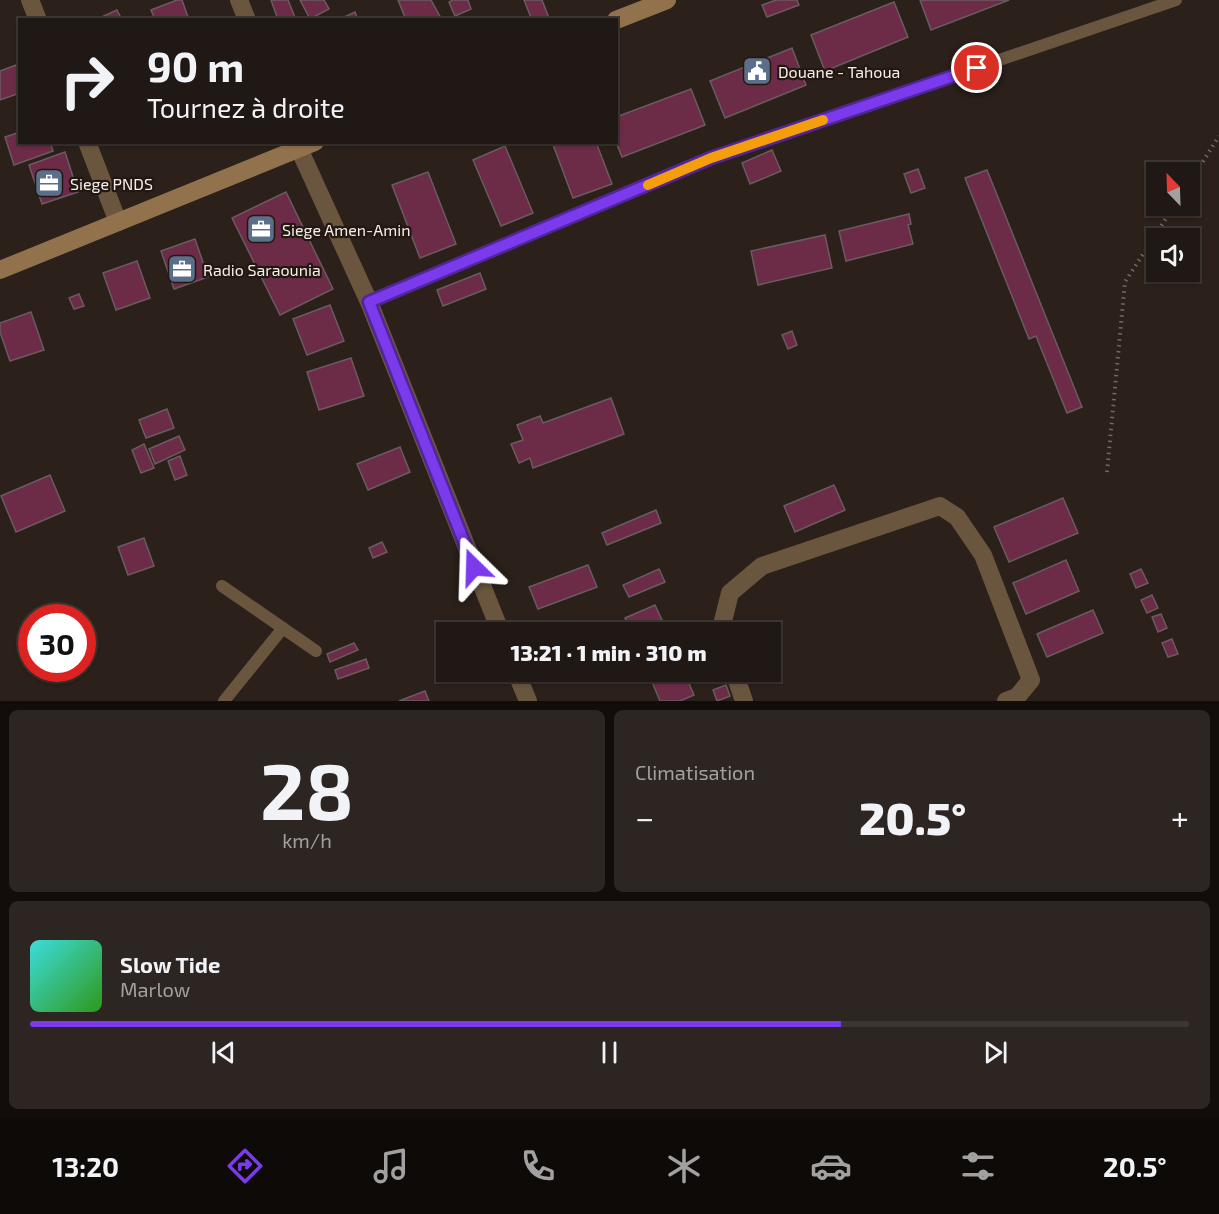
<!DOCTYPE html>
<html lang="fr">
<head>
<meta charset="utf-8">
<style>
  :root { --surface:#201814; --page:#2d2522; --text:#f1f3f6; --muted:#a2a0a0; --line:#3d3734; --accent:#7c3aed }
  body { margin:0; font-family:"Exo 2",sans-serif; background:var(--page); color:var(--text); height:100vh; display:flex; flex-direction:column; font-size:22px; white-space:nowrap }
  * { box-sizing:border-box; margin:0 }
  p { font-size:20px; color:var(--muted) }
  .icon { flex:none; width:33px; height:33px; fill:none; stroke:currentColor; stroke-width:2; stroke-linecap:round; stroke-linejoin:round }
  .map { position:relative; height:701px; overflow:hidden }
  .drawer { display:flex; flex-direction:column; gap:9px; padding:9px; background:#120d0b; flex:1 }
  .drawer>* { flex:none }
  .banner { position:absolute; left:18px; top:18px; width:600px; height:126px; border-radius:0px; box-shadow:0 2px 4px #0004,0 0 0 2px var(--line); background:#201814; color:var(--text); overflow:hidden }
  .needle { width:39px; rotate:337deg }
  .buttons { position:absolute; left:1146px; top:162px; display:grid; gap:12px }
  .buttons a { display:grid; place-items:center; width:54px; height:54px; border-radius:0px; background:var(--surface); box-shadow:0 2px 4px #0004,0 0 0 2px var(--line); font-size:30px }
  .speed { position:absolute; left:18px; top:604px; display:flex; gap:12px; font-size:30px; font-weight:700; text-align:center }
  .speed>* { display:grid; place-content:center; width:78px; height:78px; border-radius:50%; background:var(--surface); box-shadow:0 2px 4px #0004,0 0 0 2px var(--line); line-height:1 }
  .speed .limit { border:9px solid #d22; background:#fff; color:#111 }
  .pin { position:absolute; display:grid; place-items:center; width:51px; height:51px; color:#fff; margin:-26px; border:3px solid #fff; border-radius:50%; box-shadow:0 2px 6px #0007 }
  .me { position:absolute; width:66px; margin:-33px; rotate:338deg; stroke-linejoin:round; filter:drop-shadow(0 0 4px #0008) }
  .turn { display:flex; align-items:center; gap:21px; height:126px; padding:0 30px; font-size:27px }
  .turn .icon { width:78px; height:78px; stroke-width:2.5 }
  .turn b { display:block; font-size:42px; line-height:51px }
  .big { font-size:45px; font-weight:800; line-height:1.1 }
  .drawer .tile { flex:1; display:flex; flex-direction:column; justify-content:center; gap:9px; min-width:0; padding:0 21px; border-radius:9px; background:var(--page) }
  .drawer .dial { align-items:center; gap:0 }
  .dial b { font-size:78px; line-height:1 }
  .song { display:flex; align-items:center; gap:18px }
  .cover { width:72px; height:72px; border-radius:9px; background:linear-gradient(135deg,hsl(180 70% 55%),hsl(110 70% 35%)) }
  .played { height:6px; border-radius:3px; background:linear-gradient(90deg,var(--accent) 70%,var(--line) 70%) }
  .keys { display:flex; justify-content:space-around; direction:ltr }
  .heat { display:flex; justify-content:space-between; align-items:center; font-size:33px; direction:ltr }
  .drawer .tiles { flex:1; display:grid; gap:9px; grid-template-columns:1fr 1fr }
  .tile:last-child { grid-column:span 2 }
  .trip { position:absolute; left:436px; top:622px; width:345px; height:60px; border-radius:0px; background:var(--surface); box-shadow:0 2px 4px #0004,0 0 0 2px var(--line); font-weight:800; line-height:60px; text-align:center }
  .tabs { display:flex; height:96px; justify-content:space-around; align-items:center; background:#0d0a08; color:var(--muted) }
  .tabs .icon { width:42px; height:42px }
  .tabs .on { color:var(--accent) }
  .tabs b { font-size:27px; color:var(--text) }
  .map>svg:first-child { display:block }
  .building { fill:#6c2b47; stroke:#6a5b60; stroke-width:1.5 }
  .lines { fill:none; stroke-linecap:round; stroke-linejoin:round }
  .path { stroke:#726963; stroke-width:4; stroke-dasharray:1.5 4.5; stroke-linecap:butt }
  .lane { stroke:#6a563f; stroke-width:12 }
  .street { stroke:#6a563f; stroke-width:18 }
  .secondary { stroke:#92724d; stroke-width:18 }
  .route-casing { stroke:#51269a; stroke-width:15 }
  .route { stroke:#7c3aed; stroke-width:10 }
  .slow { stroke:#f59e0b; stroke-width:10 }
  .labels { text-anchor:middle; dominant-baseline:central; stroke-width:4.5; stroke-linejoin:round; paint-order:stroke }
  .poi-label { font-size:16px; fill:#f6eeea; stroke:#221711; text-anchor:start }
</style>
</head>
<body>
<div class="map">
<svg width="1219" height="701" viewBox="0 0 1219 701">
  <rect width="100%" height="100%" fill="#2b201a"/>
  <g class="building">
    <polygon points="177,0 182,0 189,20 155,20 151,10"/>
    <polygon points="271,0 288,0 296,20 278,20"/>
    <polygon points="300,0 324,0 329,9 310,19"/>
    <polygon points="398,0 431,0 442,20 406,20"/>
    <polygon points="453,0 468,0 471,9 455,16 449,2"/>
    <polygon points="524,0 542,0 549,18 532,20"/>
    <polygon points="776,0 797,0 799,5 767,17 762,5"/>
    <polygon points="920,0 1009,0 931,30"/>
    <polygon points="894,2 908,37 825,71 811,35"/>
    <polygon points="117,10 122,20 98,20 97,19"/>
    <polygon points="355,12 358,20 338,20"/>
    <polygon points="792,48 806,85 725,118 710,81"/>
    <polygon points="16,65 20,77 20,93 0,100 0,71"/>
    <polygon points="691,89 705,125 622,157 616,142 616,117"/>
    <polygon points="20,132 20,142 50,142 53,151 14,165 5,137"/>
    <polygon points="552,142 596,142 612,184 573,198"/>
    <polygon points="505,146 533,213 501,226 473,160"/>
    <polygon points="772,150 781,171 750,184 742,163"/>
    <polygon points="65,152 78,192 42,204 29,165"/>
    <polygon points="918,169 925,188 911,193 904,174"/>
    <polygon points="987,170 1082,407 1067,413 1036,336 1029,339 965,178"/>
    <polygon points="428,172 456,244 420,258 392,185"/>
    <polygon points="286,192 333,289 280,315 232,218"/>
    <polygon points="909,214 911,224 908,225 913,244 846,261 839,231"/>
    <polygon points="825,235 832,268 758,285 751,251"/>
    <polygon points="195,239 208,277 174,289 161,251"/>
    <polygon points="137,261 150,298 116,310 103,273"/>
    <polygon points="480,273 486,289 443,306 437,290"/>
    <polygon points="79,294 84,306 74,309 69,298"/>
    <polygon points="330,305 344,341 307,355 293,319"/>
    <polygon points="31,312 44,350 10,361 0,332 0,323"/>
    <polygon points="792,331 797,345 788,349 782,335"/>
    <polygon points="351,358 364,396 319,410 307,372"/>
    <polygon points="611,398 624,434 533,468 530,458 519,463 511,444 523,440 517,425 540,416 543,423"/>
    <polygon points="167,409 174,428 146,438 139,420"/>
    <polygon points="179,436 185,450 155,464 149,449"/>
    <polygon points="144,444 154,468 141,473 132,450"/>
    <polygon points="400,447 410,472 368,490 357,464"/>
    <polygon points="180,456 187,475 175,480 168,461"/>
    <polygon points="50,475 65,511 16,532 1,496"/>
    <polygon points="834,485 845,510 795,532 784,506"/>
    <polygon points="1063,498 1078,533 1009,562 994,527"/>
    <polygon points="656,510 661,523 607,545 602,533"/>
    <polygon points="144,538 154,566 128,575 118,547"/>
    <polygon points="382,542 387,552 373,558 369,548"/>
    <polygon points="1066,560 1079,591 1026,614 1013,583"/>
    <polygon points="588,565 597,587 538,609 529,587"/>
    <polygon points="659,569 665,582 629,597 623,585"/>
    <polygon points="1141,569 1148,583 1136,588 1130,574"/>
    <polygon points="1152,595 1158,608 1147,613 1141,600"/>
    <polygon points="655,605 668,633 631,633 625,618"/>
    <polygon points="1093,610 1103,633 1047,657 1037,634"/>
    <polygon points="1161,614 1167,628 1158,632 1152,617"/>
    <polygon points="1172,639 1178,654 1168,657 1162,643"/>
    <polygon points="354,643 358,650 330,662 327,654"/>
    <polygon points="366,659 369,668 338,679 335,670"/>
    <polygon points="648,672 684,672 694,695 680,701 660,701"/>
    <polygon points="726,685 730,696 717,701 713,690"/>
    <polygon points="425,691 429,701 399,701"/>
  </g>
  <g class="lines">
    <g class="path">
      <polyline points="1190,182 1219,136"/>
      <polyline points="1107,472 1125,282 1174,206"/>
    </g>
    <g class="lane">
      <polyline points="369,302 711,158 1176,0"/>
      <polyline points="222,586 316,651"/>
      <polyline points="224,701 283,628"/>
    </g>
    <g class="street">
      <polyline points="30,0 38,20"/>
      <polyline points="239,0 247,20"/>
      <polyline points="87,142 118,222"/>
      <polyline points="296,142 369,302 501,633"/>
      <polyline points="720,633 730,593 762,566 940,506 957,517 983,555 1031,680 1017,697 1006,701"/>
      <polyline points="516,672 528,701"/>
      <polyline points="734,672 744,701"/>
    </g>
    <g class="secondary">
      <polyline points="616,20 667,0"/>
      <polyline points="0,270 315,142"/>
    </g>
  </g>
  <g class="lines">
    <g class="route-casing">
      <polyline id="route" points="474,567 369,302 711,158 977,68"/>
    </g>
    <use href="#route" class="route"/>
    <polyline class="slow" points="648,185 711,158 823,120"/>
  </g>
  <defs>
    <g id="civic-square" transform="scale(1.5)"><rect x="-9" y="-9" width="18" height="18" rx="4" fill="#5c6f8a" stroke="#221711"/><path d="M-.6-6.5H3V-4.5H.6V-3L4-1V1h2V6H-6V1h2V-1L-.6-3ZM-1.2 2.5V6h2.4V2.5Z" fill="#fff"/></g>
    <g id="office-square" transform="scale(1.5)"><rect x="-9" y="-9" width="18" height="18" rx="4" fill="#5c6f8a" stroke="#221711"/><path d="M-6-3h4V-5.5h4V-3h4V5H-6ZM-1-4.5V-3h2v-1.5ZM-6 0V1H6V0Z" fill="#fff"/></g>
  </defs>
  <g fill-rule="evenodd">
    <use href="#civic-square" x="757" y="71"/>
    <use href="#office-square" x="49" y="183"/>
    <use href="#office-square" x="261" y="229"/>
    <use href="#office-square" x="182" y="269"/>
  </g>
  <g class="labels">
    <g class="poi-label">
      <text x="778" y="71">Douane - Tahoua</text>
      <text x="70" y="183">Siege PNDS</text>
      <text x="282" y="229">Siege Amen-Amin</text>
      <text x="203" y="269">Radio Saraounia</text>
    </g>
  </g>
</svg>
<div class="buttons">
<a><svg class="needle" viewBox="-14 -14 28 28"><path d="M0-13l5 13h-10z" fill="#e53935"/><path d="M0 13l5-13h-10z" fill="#a2a0a0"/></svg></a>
<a><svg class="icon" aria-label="sound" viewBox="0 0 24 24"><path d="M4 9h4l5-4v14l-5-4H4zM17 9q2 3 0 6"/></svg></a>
</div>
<div class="speed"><div class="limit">30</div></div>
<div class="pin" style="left:977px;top:68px;background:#d93025"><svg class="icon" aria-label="arrive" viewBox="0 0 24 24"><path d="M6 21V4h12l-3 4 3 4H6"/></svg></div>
<svg class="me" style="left:474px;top:567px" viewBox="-20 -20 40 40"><path d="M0-17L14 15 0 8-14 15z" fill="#7c3aed" stroke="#fff" stroke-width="4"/></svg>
<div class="trip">13:21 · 1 min · 310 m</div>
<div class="banner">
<div class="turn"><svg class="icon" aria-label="right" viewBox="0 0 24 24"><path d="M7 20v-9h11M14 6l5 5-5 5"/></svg><div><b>90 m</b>Tournez à droite</div></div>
</div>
</div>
<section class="drawer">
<div class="tiles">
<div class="tile dial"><b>28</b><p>km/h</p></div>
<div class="tile"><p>Climatisation</p>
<div class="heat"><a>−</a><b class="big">20.5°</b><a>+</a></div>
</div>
<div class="tile">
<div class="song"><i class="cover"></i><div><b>Slow Tide</b><p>Marlow</p></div></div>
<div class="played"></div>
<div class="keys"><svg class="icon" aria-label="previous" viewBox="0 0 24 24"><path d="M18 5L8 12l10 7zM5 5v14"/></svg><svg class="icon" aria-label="pause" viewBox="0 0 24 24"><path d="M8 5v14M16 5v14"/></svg><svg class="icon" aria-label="next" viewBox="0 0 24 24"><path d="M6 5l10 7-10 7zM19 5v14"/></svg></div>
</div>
</div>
</section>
<nav class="tabs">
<b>13:20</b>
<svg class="icon on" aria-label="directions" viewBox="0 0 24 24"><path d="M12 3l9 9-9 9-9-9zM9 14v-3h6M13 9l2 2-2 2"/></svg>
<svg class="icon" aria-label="music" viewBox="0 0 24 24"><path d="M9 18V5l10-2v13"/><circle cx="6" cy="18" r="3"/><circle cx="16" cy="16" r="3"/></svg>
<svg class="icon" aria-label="phone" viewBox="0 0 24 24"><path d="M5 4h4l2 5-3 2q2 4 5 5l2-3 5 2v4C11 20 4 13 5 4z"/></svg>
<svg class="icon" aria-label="climate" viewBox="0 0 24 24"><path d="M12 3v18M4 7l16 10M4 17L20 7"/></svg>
<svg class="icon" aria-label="car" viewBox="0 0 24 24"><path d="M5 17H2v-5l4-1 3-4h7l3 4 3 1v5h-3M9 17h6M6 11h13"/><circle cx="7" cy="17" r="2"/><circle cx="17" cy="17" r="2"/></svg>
<svg class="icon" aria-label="filters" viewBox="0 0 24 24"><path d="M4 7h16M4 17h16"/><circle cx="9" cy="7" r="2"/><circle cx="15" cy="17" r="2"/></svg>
<b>20.5°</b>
</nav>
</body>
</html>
